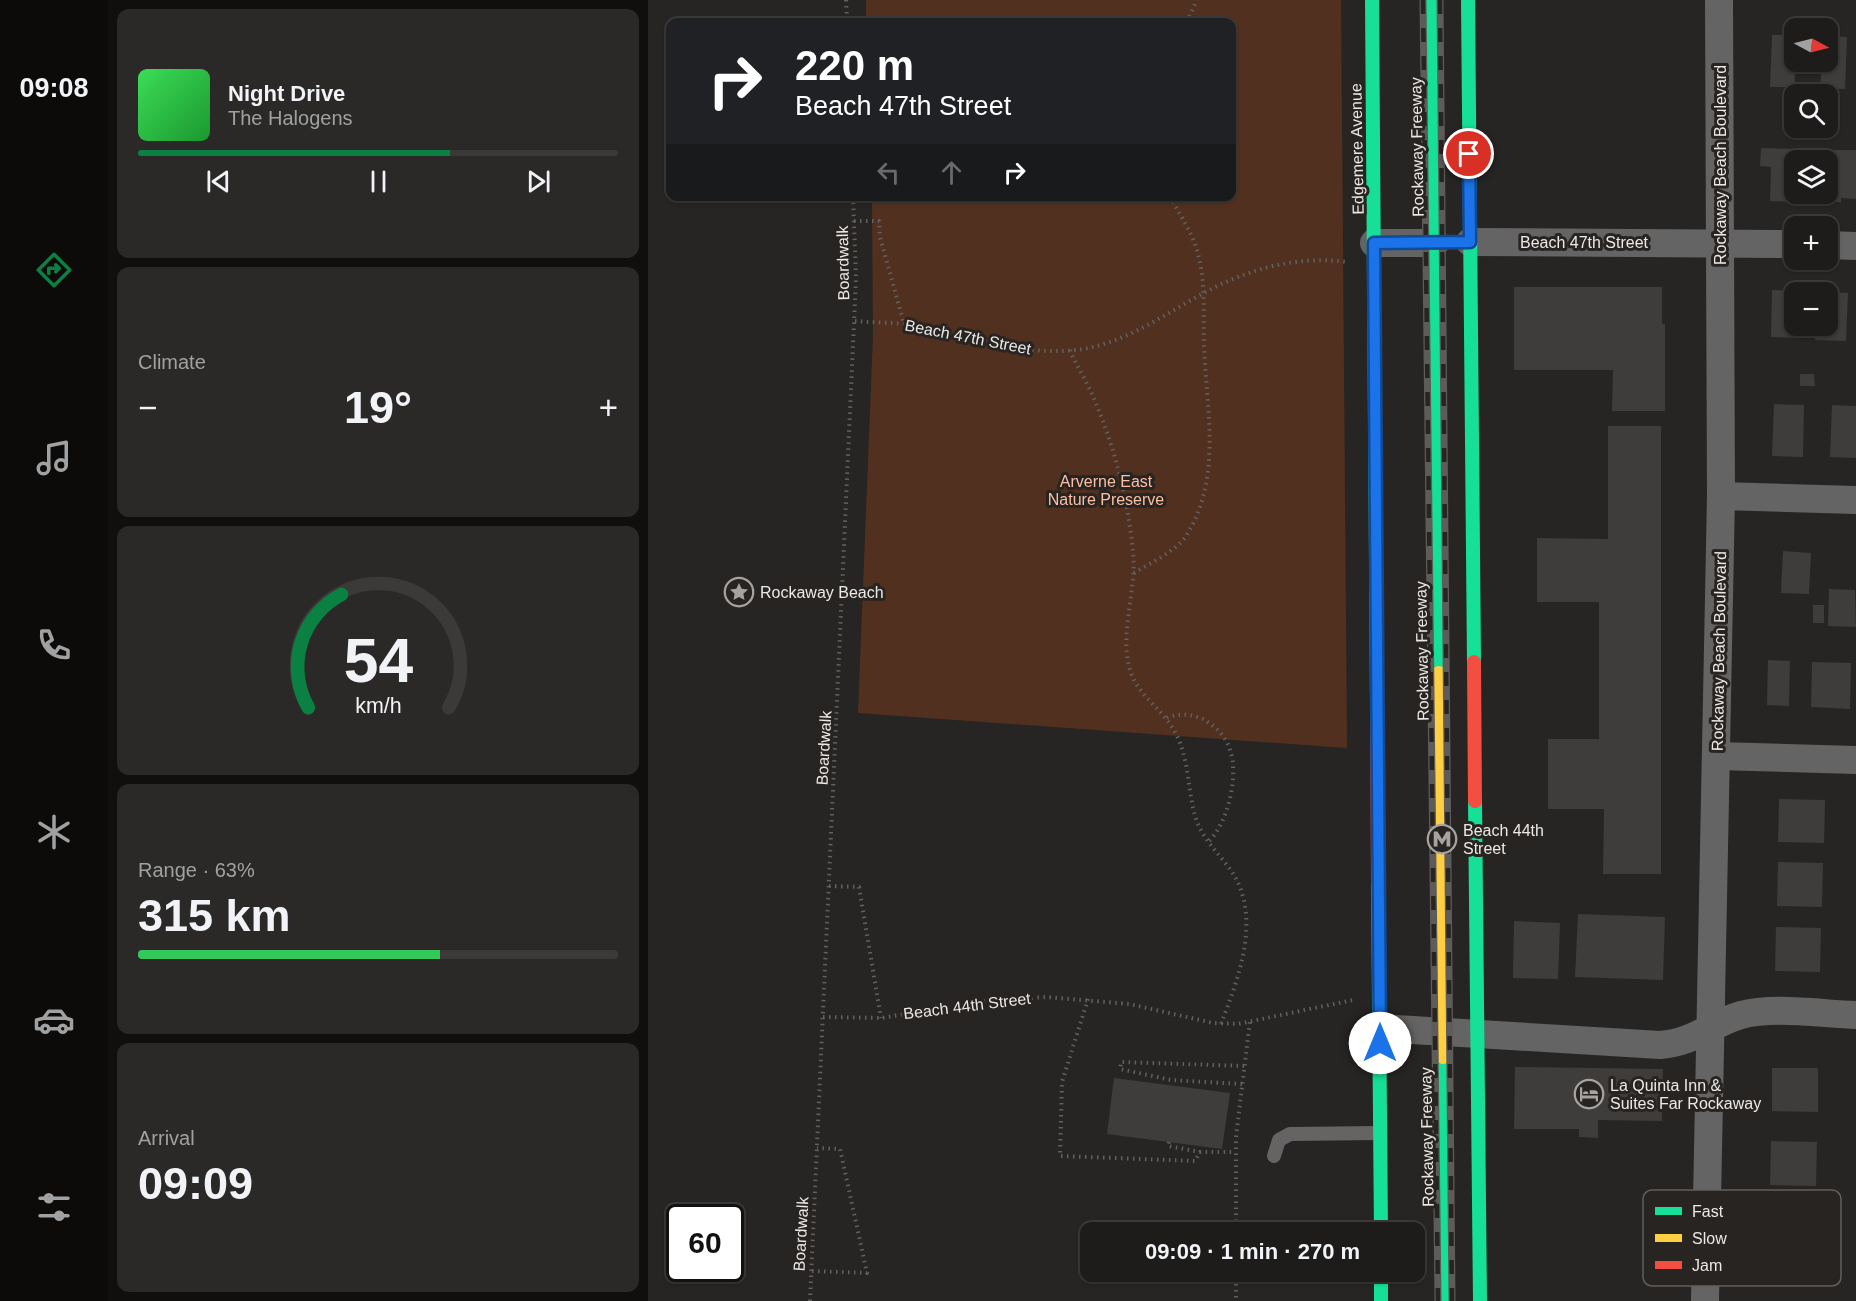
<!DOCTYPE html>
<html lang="en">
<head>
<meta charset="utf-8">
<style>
  :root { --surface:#1d1c1a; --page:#2a2927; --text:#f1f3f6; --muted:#a0a1a2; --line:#3b3a39; --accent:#0b8043 }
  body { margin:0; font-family:Helvetica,sans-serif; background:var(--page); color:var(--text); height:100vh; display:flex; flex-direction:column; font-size:22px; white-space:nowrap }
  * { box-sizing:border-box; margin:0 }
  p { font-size:20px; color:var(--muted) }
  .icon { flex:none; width:33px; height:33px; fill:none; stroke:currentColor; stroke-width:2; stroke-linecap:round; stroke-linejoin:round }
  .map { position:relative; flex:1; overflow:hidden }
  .details { display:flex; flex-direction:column; gap:9px; padding:9px; background:#100f0e; width:540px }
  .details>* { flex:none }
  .banner { position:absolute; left:18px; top:18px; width:570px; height:183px; border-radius:12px; box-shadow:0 2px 4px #0004,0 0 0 2px var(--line); background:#202124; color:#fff; overflow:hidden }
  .needle { width:39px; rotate:97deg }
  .controls { position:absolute; left:1136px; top:18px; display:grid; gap:12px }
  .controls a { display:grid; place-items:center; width:54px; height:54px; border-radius:12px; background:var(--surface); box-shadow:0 2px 4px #0004,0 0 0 2px var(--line); font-size:30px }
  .speed { position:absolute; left:18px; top:1204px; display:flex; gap:12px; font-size:30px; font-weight:700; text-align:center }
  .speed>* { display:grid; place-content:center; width:78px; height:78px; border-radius:50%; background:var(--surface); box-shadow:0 2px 4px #0004,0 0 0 2px var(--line); line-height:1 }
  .speed .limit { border:3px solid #111; border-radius:9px; background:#fff; color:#111 }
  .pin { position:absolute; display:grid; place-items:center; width:51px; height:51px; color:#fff; margin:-26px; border:3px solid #fff; border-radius:50%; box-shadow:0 2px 6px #0007 }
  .me { position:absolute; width:66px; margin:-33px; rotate:0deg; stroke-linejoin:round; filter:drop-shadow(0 0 4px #0008) }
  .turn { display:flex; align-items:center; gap:21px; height:126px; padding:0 30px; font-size:27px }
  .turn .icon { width:78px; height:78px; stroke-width:2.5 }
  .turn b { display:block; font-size:42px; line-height:51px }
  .lanes { display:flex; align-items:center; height:57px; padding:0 30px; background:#0003; justify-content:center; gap:30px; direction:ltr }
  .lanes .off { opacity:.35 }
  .big { font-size:45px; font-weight:600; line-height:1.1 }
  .details .widget { flex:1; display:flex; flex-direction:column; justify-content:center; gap:9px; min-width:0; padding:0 21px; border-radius:12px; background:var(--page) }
  .details .dial { align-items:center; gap:0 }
  .dial svg { height:156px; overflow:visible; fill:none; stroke:var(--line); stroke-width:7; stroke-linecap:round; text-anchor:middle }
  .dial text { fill:var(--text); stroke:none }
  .song { display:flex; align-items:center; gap:18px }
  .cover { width:72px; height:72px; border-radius:9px; background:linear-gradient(135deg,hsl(130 70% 55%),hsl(130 70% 35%)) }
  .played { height:6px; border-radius:3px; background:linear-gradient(90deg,var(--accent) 65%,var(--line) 65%) }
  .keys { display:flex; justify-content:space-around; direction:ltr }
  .heat { display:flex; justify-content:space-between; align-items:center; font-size:33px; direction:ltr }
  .charge { height:9px; border-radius:4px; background:linear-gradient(90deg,#34c759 63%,var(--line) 0) }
  .trip { position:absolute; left:432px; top:1222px; width:345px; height:60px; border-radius:12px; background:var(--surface); box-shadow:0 2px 4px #0004,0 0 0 2px var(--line); font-weight:600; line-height:60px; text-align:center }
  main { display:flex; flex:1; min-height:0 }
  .dock { display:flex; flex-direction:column; width:108px; justify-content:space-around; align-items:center; background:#0c0b0a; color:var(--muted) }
  .dock .icon { width:42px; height:42px }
  .dock .on { color:var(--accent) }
  .dock b { font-size:27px; color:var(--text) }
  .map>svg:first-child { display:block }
  .green { fill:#523020 }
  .building { fill:#3e3d3b }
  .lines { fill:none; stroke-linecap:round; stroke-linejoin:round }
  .path { stroke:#636160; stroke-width:4; stroke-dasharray:1.5 4.5; stroke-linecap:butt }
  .lane { stroke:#656464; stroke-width:14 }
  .street { stroke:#656464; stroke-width:28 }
  .fast { stroke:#16e098; stroke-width:14 }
  .slow { stroke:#ffcf43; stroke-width:14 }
  .jam { stroke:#f24e42; stroke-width:14 }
  .rail-casing { stroke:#5e5c5b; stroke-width:7 }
  .rail { stroke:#282422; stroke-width:4.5; stroke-dasharray:14; stroke-linecap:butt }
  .route-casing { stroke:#114b97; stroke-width:15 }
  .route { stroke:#1a73e8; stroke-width:10 }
  .labels { text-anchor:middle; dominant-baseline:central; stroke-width:6; stroke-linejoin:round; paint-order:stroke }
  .street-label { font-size:16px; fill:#ebe9e7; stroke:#282422 }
  .park-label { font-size:16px; fill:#fcbfa2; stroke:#282422 }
  .poi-label { font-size:16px; fill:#ebe9e7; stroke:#282422; text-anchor:start }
  .key { fill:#282422; stroke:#625f5d; stroke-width:1.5 }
  .key-label { font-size:16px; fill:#ebe9e7 }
</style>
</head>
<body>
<main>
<nav class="dock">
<b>09:08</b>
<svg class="icon on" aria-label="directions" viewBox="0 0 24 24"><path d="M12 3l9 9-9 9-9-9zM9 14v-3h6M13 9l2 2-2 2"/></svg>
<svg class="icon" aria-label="music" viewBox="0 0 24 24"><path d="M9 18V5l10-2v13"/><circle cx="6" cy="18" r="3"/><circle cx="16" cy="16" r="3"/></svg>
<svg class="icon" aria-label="phone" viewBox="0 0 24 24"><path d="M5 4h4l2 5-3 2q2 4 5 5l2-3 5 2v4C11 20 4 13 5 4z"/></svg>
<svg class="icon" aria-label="climate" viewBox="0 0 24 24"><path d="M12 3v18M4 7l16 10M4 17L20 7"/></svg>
<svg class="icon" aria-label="car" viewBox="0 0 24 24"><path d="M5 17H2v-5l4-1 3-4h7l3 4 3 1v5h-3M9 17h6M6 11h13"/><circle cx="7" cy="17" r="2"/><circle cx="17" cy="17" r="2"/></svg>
<svg class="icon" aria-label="filters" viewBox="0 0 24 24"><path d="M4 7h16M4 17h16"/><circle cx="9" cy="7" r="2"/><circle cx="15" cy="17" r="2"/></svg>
</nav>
<section class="details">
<div class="widget">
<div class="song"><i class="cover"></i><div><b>Night Drive</b><p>The Halogens</p></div></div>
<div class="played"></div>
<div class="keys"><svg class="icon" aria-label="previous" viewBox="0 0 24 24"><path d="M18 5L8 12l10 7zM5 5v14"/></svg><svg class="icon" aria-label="pause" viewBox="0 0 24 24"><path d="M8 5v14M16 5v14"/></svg><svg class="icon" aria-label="next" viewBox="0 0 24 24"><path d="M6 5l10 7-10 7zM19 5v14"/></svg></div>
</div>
<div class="widget"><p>Climate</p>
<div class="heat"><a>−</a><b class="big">19°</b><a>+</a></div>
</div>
<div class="widget dial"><svg viewBox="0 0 100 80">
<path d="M14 69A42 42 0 1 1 86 69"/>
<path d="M14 69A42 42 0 0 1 31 11" stroke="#0b8043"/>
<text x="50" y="56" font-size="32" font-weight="700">54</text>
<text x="50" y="72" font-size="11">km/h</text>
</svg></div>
<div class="widget"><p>Range · 63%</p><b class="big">315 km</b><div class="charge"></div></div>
<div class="widget"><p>Arrival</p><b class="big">09:09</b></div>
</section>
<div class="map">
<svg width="1208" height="1301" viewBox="0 0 1208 1301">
  <rect width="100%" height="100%" fill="#272523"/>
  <polygon class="green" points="218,0 693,0 699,748 210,713 225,336 224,197 584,196 584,22 218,22"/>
  <g class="building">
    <polygon points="1124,35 1146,35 1147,87 1122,87"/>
    <polygon points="1179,36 1199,37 1197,89 1172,88 1174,62 1179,62"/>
    <polygon points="1113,148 1149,149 1149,160 1146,160 1147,202 1122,201 1123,167 1112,166"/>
    <polygon points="1170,150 1208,150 1208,199 1193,198 1193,202 1170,202 1170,194 1179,194 1179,160 1170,160"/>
    <polygon points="866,287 1014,287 1014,324 1017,324 1017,411 964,411 965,370 866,370"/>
    <polygon points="1124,290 1146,291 1146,326 1155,326 1154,338 1123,337"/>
    <polygon points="1179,292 1200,293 1198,341 1167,340 1168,326 1179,326"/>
    <polygon points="1152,374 1166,374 1167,386 1152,386"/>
    <polygon points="1126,404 1156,405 1155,457 1124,456"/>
    <polygon points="1184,405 1208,406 1208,458 1182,457"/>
    <polygon points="960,426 1013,426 1013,874 955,874 956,809 900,809 900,739 951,739 951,602 889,602 889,538 960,539"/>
    <polygon points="1135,551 1163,553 1161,594 1133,593"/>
    <polygon points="1181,589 1207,590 1208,627 1180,626"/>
    <rect x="1165" y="605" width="11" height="18"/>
    <polygon points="1120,660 1142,661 1141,706 1119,705"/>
    <polygon points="1164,662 1203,663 1202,709 1163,707"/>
    <polygon points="1131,799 1177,800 1176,843 1130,842"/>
    <polygon points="1130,862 1175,863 1174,907 1129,906"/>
    <polygon points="930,914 1017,917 1015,980 927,977"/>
    <polygon points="866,921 912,923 910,979 865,978"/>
    <polygon points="1128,927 1173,928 1172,972 1127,971"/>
    <polygon points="867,1067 1015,1069 1014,1121 950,1120 950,1138 931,1137 931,1129 866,1129"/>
    <polygon points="1124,1068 1170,1068 1170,1112 1124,1111"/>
    <polygon points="466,1078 582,1093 574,1149 459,1134"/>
    <polygon points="1123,1141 1169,1142 1168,1186 1122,1185"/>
  </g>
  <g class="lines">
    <g class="path">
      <polyline points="198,0 199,22"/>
      <polyline points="539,22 549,0"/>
      <polyline points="206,221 231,221 232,237 256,324"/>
      <path d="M207,321C227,323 249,322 270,326C326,336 377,358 435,349C481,341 515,315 554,294C597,270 649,255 698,262"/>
      <path d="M422,350C427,364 436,376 442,390C465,440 480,498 485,552C489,591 471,633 482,670C489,695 515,709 527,732C542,760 539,790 548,819C556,842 574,856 586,875C613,921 590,979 573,1024"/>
      <path d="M486,573C502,563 527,552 538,536C575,478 558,408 556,344C555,314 558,283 550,254C545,233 532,216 522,196"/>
      <path d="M519,718C530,713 543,714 555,719C567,726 578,736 582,750C591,775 580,824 560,842"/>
      <polyline points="181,886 211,887 233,1018"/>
      <polyline points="440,999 414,1082 412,1156 547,1161 552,1152 587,1152"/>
      <polyline points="175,1017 233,1018 345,1000 398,997 481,1004 565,1023 590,1024 705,1000"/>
      <polyline points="594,1084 523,1080 472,1069 473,1062 597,1066"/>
      <polyline points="521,1142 520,1146 552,1152"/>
      <polyline points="588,1233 588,1137 602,1021"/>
      <polyline points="164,1271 219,1273 192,1149 169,1148"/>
      <polyline points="588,1272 588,1301"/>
      <polyline points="162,1301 208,278 205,196"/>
    </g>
    <polyline class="lane" points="626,1156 631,1140 642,1134 731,1133"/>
    <g class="street">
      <polyline points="822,242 1146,244"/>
      <polyline points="726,243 787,243"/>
      <polyline points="1179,245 1208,246"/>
      <polyline points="1073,496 1208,500"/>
      <polyline points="1069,756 1208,760"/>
      <path d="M732,1028L1012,1045C1048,1042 1062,1024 1093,1015C1125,1006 1174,1014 1208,1015"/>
      <polyline points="1057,1301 1073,496 1071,0"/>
    </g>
    <g class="fast">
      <polyline points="724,0 729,703"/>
      <polyline points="784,0 791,673"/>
      <polyline points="820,0 826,662"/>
      <polyline points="827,801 832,1301"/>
      <polyline points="730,882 733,1233"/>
      <polyline points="795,1057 797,1301"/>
      <polyline points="733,1272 733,1301"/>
    </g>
    <polyline class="slow" points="791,673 795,1057"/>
    <g class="jam">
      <polyline points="826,662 827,801"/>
      <polyline points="729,703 730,882"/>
    </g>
    <g class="rail-casing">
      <g id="rail">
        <polyline points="775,0 790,1301"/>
        <polyline points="792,0 804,1301"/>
      </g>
    </g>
    <use href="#rail" class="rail"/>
  </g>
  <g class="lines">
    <g class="route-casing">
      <polyline id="route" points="732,1043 726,243 822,242 821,154"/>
    </g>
    <use href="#route" class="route"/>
  </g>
  <defs>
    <g id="sight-ring" transform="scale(1.5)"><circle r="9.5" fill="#282422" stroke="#a6a4a2" stroke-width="1.5"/><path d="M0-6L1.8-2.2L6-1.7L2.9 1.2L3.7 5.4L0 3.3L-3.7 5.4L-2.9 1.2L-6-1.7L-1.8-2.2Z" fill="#a6a4a2"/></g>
    <g id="metro-ring" transform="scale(1.5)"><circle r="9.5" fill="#282422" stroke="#a6a4a2" stroke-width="1.5"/><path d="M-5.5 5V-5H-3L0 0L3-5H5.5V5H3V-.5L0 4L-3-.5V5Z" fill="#a6a4a2"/></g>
    <g id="hotel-ring" transform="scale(1.5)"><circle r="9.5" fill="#282422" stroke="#a6a4a2" stroke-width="1.5"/><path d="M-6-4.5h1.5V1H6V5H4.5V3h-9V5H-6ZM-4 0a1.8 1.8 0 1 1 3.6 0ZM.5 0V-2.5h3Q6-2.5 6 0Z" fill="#a6a4a2"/></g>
  </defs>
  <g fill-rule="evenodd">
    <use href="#sight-ring" x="91" y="592"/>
    <use href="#metro-ring" x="794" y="839"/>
    <use href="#hotel-ring" x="941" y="1094"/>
  </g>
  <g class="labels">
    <g class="street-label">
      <text transform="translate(769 147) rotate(-91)">Rockaway Freeway</text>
      <text transform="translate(709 149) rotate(-91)">Edgemere Avenue</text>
      <text transform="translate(1072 165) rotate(-90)">Rockaway Beach Boulevard</text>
      <text x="936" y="242">Beach 47th Street</text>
      <text transform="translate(195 263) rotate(-91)">Boardwalk</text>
      <text transform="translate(320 337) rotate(11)">Beach 47th Street</text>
      <text transform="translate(774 651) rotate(-91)">Rockaway Freeway</text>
      <text transform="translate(1071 651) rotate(-89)">Rockaway Beach Boulevard</text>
      <text transform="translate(176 748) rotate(-87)">Boardwalk</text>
      <text transform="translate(319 1006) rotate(-7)">Beach 44th Street</text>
      <text transform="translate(779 1137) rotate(-91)">Rockaway Freeway</text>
      <text transform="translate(153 1234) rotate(-87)">Boardwalk</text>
    </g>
    <g class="park-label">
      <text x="458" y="481">Arverne East<tspan x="458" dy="18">Nature Preserve</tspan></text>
    </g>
    <g class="poi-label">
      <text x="112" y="592">Rockaway Beach</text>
      <text x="815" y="830">Beach 44th<tspan x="815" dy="18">Street</tspan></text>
      <text x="962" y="1085">La Quinta Inn &amp;<tspan x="962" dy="18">Suites Far Rockaway</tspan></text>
    </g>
  </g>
  <rect x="995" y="1190" width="198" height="96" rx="9" class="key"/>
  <rect x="1007" y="1207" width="27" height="8" fill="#16e098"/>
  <rect x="1007" y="1234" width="27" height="8" fill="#ffcf43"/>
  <rect x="1007" y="1261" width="27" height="8" fill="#f24e42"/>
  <g class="key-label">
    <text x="1044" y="1217">Fast</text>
    <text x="1044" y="1244">Slow</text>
    <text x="1044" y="1271">Jam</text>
  </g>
</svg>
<div class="controls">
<a><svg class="needle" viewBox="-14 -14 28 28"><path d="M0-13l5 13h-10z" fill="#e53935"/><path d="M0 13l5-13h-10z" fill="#a0a1a2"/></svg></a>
<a><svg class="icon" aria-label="search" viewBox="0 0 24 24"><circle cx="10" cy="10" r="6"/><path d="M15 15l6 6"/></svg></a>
<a><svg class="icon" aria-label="layers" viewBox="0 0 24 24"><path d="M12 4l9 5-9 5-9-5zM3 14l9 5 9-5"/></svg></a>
<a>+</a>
<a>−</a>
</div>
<div class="speed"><div class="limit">60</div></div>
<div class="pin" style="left:821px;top:154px;background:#d93025"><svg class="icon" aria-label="arrive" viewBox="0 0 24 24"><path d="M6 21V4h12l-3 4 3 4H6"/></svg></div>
<svg class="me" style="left:732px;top:1043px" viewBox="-20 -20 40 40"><circle r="19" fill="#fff"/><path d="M0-13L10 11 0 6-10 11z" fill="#1a73e8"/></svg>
<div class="trip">09:09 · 1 min · 270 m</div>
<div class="banner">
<div class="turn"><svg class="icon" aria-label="right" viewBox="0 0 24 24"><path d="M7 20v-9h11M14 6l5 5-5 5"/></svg><div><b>220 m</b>Beach 47th Street</div></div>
<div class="lanes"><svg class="icon off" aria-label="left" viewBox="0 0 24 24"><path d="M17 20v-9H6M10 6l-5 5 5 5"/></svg><svg class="icon off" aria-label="ahead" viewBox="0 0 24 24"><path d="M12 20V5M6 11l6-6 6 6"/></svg><svg class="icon" aria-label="right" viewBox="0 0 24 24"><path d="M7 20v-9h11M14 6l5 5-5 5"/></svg></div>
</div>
</div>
</main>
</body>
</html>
